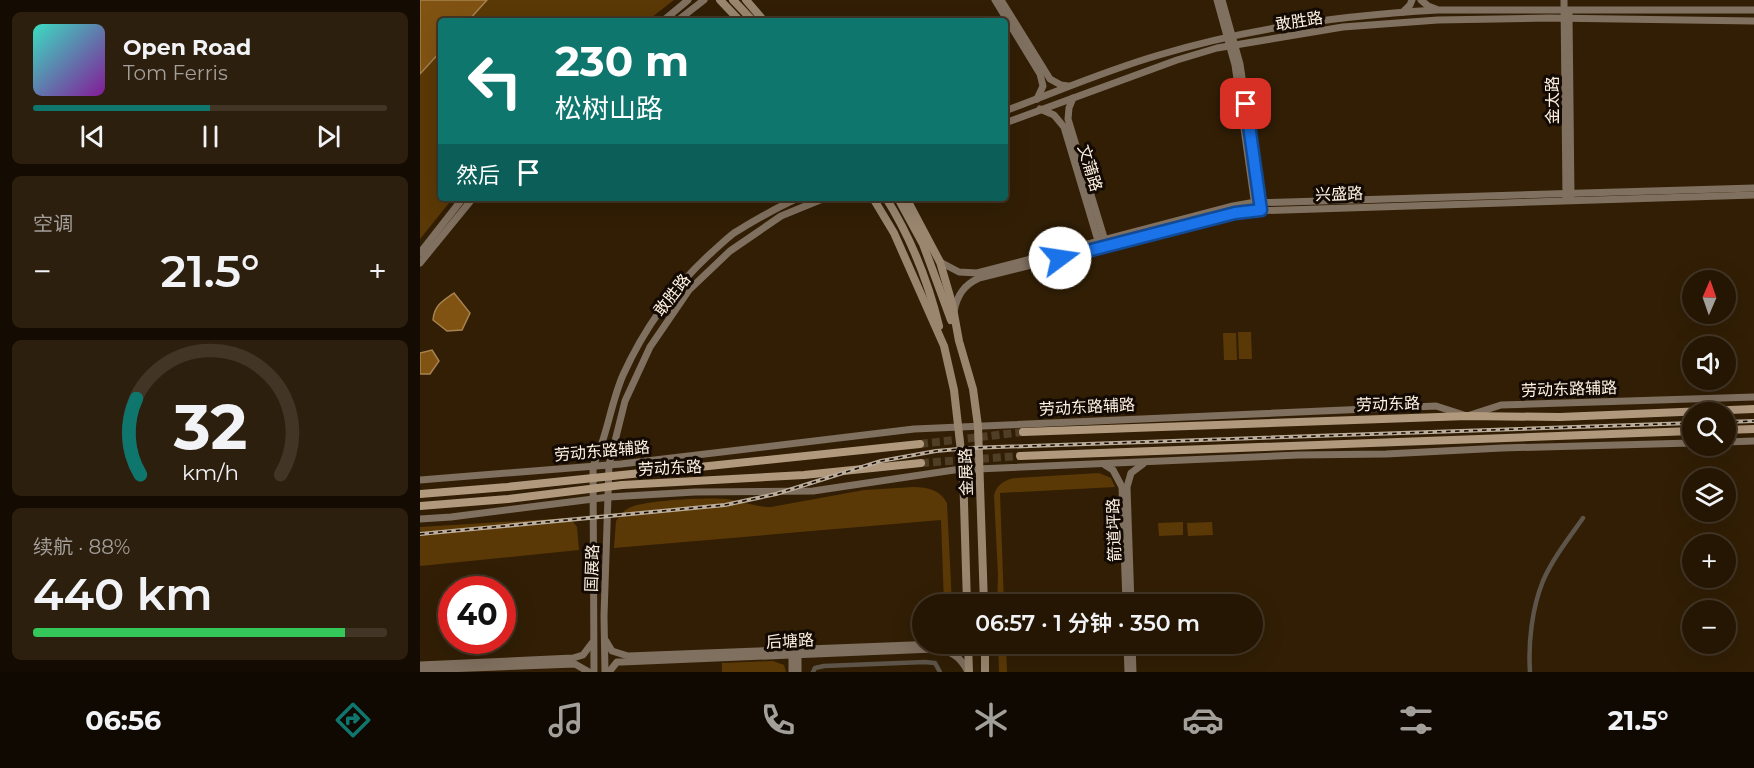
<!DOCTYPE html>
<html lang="zh">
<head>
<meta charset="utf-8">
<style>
  :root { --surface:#251604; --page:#2d1f0e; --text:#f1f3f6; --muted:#a39f9a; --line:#423526; --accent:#0f766e }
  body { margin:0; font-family:Montserrat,"Noto Sans SC",sans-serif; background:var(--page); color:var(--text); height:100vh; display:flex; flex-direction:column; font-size:22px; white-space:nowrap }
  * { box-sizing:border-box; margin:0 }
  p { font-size:20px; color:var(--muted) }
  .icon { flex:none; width:33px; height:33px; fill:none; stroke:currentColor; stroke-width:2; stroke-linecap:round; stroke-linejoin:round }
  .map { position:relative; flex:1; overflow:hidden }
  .sheet { display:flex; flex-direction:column; gap:12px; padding:12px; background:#140c02; width:420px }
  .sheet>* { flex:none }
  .guide { position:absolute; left:18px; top:18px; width:570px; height:183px; border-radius:6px; box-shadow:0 6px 24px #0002,0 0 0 2px var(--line); background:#0f766e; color:#fff; overflow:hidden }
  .needle { width:39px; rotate:2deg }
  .tools { position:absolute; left:1262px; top:270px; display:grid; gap:12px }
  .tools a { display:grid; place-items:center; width:54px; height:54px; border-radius:50%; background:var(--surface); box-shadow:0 6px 24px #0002,0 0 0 2px var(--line); font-size:30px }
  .speed { position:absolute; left:18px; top:576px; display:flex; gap:12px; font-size:30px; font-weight:700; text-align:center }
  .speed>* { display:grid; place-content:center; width:78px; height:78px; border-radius:50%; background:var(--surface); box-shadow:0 6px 24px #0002,0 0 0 2px var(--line); line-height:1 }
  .speed .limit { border:9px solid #d22; background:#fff; color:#111 }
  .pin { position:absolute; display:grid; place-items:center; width:51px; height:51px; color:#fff; margin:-26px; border-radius:12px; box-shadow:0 3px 9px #0006 }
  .me { position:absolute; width:66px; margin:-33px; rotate:76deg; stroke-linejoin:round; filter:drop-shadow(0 0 4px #0008) }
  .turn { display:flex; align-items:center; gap:21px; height:126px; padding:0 18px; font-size:27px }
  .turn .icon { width:78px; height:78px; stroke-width:2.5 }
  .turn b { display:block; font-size:42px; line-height:51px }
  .then { display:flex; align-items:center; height:57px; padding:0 18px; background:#0003; gap:12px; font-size:22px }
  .big { font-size:45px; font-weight:600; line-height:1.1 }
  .sheet .card { flex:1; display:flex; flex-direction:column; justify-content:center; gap:9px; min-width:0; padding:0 21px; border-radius:9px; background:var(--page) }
  .sheet .dial { align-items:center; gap:0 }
  .dial svg { height:156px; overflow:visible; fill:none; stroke:var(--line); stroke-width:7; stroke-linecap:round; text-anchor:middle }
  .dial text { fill:var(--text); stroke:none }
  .song { display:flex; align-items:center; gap:18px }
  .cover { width:72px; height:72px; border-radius:9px; background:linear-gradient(135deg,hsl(170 70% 55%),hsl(290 70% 35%)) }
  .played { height:6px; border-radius:3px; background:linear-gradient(90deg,var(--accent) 50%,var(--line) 50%) }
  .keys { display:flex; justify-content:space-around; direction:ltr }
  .heat { display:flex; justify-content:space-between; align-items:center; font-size:33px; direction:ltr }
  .charge { height:9px; border-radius:4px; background:linear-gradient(90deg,#34c759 88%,var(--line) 0) }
  .trip { position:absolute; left:492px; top:594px; width:351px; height:60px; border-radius:30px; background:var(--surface); box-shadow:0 6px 24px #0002,0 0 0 2px var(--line); font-weight:600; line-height:60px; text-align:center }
  .tabs { display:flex; height:96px; justify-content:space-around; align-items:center; background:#0f0902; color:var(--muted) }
  .tabs .icon { width:42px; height:42px }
  .tabs .current { color:var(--accent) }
  .tabs b { font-size:27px; color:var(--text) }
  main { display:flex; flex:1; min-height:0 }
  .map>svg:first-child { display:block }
  .green { fill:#5b3906 }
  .water { fill:#815312; stroke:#a68250; stroke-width:1.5 }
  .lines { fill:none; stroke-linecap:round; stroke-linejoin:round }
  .highway-tunnel { stroke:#503e26; stroke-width:8; stroke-dasharray:8 4; stroke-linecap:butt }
  .street { stroke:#5e554a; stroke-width:4.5 }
  .secondary { stroke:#80705f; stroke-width:7 }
  .primary { stroke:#9a866f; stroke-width:8 }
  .highway { stroke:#b1997e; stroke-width:8 }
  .rail-casing { stroke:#bcad9b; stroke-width:4 }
  .rail { stroke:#130a03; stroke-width:1.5; stroke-dasharray:4.5; stroke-linecap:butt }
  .route-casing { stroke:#114b97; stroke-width:15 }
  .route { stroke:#1a73e8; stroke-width:10 }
  .labels { text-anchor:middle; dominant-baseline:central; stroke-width:6; stroke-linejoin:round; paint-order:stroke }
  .street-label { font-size:16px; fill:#fef1e2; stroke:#130a03 }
</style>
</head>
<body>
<main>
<section class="sheet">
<div class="card">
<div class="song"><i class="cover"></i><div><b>Open Road</b><p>Tom Ferris</p></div></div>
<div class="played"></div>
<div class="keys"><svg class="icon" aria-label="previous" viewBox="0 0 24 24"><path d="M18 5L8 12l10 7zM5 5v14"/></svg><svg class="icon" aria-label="pause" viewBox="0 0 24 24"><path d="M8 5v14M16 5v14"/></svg><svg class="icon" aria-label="next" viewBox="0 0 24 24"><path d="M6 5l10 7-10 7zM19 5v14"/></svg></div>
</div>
<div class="card"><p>空调</p>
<div class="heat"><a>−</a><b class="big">21.5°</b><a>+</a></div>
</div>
<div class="card dial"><svg viewBox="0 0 100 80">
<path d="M14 69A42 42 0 1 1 86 69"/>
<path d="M14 69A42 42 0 0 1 12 30" stroke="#0f766e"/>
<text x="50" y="56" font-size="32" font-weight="700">32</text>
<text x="50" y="72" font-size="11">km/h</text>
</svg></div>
<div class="card"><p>续航 · 88%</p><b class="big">440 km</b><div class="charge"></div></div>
</section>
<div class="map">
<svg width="1334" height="672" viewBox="0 0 1334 672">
  <rect width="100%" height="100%" fill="#311e05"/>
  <g class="green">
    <polygon points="67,0 254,0 232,17 224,21 48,21"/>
    <polygon points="21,51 21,198 33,198 0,239 0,74"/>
    <polygon points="818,332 831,332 832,359 819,359"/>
    <polygon points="803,333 816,333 817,360 804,360"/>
    <path d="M679,473L691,478L695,487L580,493L584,604H577L578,575L574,495C577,484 586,479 596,478Z"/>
    <path d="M494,487C508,487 520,490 527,503L532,604H524L521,520L194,548L196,521C200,516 203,511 209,508C222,500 290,497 306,499C321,501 335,507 351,507L444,490Z"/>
    <polygon points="150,518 157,527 159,550 0,566 0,527"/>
    <polygon points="763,522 763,535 739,536 738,523"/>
    <polygon points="792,522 793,535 768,536 767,523"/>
    <polygon points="578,644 586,644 587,672 579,672"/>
    <polygon points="353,661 364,665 366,672 302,672 302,663"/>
  </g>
  <g class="water">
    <polygon points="0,0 67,0 48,21 21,21 21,51 0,74"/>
    <path d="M34,293L50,313L42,330L27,331L13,320C14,306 22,301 34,293Z"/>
    <polygon points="12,350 19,361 10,374 0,374 0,353"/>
  </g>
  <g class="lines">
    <g class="highway-tunnel">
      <polyline points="500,444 603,432"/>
      <polyline points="501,463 600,456"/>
    </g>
    <g class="street">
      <polyline points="393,672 395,668 404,666 505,662 515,663 520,672"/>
      <path d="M1110,672C1108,643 1112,608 1123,581C1133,558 1149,538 1163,518"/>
    </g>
    <g class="secondary">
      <polyline points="575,0 620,74 623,86 617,99"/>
      <polyline points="581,0 630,79 641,85 648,86"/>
      <polyline points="797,0 815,65 835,206"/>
      <polyline points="802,0 820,64 841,205"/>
      <polyline points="1001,0 1008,6 1016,9"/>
      <polyline points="1144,0 1146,198"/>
      <polyline points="983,12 990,5 992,0"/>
      <polyline points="1149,14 1151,198"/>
      <polyline points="243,21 268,0"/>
      <polyline points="257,21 284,0"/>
      <polyline points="653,98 649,108 648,119 686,244"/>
      <polyline points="620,109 634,115 644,127 679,244"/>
      <path d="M585,111C636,92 687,70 739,55C829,28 925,15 1018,10H1334"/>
      <polyline points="585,123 757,60 797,48 923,27 1018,20 1129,18 1334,21"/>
      <polyline points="0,253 43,198"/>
      <polyline points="520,262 539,272 557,273 813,206 830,203 1334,188"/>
      <polyline points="0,263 53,198"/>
      <path d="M534,312C537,295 544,285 559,278L831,211L1334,195"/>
      <polyline points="1305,442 1334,441"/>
      <polyline points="685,465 693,470 702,487 706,604"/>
      <polyline points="0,480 201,464 494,429 1016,406 1047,416 1081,405 1334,397"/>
      <polyline points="0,519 31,517 189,497 275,492 393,491 534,470 878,455 966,454 1082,448 1272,443"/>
      <polyline points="711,604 707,487 711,473 723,464"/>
      <polyline points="186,641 192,651 208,656 518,644"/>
      <polyline points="707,644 708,672"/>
      <polyline points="712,644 713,672"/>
      <polyline points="378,651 378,672"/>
      <polyline points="372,652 372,672"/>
      <polyline points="0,665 153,658 163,655 172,643"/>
      <polyline points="0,670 155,664 169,672"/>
      <path d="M174,672L173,466C187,438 190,405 203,375C224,329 253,288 290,254C298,247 306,239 314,233C335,220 356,208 378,198"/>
      <polyline points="185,672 184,616 189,465 205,401 230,347 269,290 310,251 361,216 405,198"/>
      <path d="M189,672L197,662H202L514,649C531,650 541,657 548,672"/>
    </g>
    <g class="primary">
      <polyline points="300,0 320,21"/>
      <polyline points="313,0 333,21"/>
      <polyline points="326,0 344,21"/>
      <polyline points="453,198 474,233 524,346 534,390 543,469 547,604"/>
      <path d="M466,198C491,238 508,281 519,326"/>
      <polyline points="478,198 503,244 531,320"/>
      <polyline points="486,198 520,262 532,303 539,341 553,389 558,426 564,604"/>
      <polyline points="548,644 549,672"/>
      <polyline points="565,644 565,672"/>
    </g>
    <g class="highway">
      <polyline points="1305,430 1334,429"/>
      <polyline points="603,432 1047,416 1140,417 1334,409"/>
      <polyline points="600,456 1272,431"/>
      <polyline points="0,494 87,487 500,444"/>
      <polyline points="0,506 88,499 202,485 384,475 501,463"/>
    </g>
    <g class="rail-casing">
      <g id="rail">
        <polyline points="1305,422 1334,421"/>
        <polyline points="0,534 305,505 356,494 461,461 516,451 550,448 1272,423"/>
      </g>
    </g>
    <use href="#rail" class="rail"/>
  </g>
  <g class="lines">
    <g class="route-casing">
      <polyline id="route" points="640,258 815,213 841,210 826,104"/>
    </g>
    <use href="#route" class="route"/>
  </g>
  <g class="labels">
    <g class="street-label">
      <text transform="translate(879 21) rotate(-9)">敢胜路</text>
      <text transform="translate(1132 100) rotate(-90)">金太路</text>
      <text transform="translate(670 168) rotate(73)">文蒲路</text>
      <text transform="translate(919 194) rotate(-2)">兴盛路</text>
      <text transform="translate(252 295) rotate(-52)">敢胜路</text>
      <text transform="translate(1149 389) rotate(-2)">劳动东路辅路</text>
      <text transform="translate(968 404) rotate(-2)">劳动东路</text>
      <text transform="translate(667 407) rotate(-3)">劳动东路辅路</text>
      <text transform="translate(182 451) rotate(-5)">劳动东路辅路</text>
      <text transform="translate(250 468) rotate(-3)">劳动东路</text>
      <text transform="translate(546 472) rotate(-92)">金展路</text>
      <text transform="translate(694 530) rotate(-92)">箭道坪路</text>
      <text transform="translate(172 568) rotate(-88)">国展路</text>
      <text transform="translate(370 641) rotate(-3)">后塘路</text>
    </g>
  </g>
</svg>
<div class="tools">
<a><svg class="needle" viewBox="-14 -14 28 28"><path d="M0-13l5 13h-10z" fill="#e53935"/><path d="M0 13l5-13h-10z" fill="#a39f9a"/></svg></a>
<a><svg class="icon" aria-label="sound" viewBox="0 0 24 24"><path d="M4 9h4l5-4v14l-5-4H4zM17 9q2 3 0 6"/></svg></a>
<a><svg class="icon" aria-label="search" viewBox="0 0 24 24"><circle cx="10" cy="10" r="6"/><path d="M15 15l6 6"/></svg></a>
<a><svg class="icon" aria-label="layers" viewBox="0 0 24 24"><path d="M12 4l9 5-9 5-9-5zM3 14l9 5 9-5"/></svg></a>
<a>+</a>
<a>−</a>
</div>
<div class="speed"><div class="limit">40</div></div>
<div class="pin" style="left:826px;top:104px;background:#d93025"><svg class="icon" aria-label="arrive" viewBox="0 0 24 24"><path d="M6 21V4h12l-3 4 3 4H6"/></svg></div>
<svg class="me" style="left:640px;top:258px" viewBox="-20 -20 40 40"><circle r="19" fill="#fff"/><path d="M0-13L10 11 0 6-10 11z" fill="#1a73e8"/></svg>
<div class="trip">06:57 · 1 分钟 · 350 m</div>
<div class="guide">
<div class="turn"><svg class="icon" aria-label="left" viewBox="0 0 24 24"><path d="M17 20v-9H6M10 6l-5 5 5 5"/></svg><div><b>230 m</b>松树山路</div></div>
<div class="then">然后<svg class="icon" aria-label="arrive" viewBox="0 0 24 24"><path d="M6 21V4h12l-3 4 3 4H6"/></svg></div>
</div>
</div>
</main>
<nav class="tabs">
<b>06:56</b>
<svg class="icon current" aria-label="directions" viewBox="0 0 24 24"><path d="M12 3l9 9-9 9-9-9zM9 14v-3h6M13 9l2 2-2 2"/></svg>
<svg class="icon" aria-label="music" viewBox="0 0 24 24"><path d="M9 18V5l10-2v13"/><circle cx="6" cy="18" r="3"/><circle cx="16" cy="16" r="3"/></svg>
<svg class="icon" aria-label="phone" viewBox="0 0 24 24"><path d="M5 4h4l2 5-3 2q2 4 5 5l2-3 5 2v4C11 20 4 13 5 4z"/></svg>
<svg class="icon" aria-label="climate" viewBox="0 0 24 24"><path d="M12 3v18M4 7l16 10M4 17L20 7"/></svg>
<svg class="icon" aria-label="car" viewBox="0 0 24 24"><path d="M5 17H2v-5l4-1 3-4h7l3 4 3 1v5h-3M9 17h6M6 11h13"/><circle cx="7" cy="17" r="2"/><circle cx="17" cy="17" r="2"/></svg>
<svg class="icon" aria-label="filters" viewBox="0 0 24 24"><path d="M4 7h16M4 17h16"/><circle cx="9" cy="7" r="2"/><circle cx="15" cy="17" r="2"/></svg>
<b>21.5°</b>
</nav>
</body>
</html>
